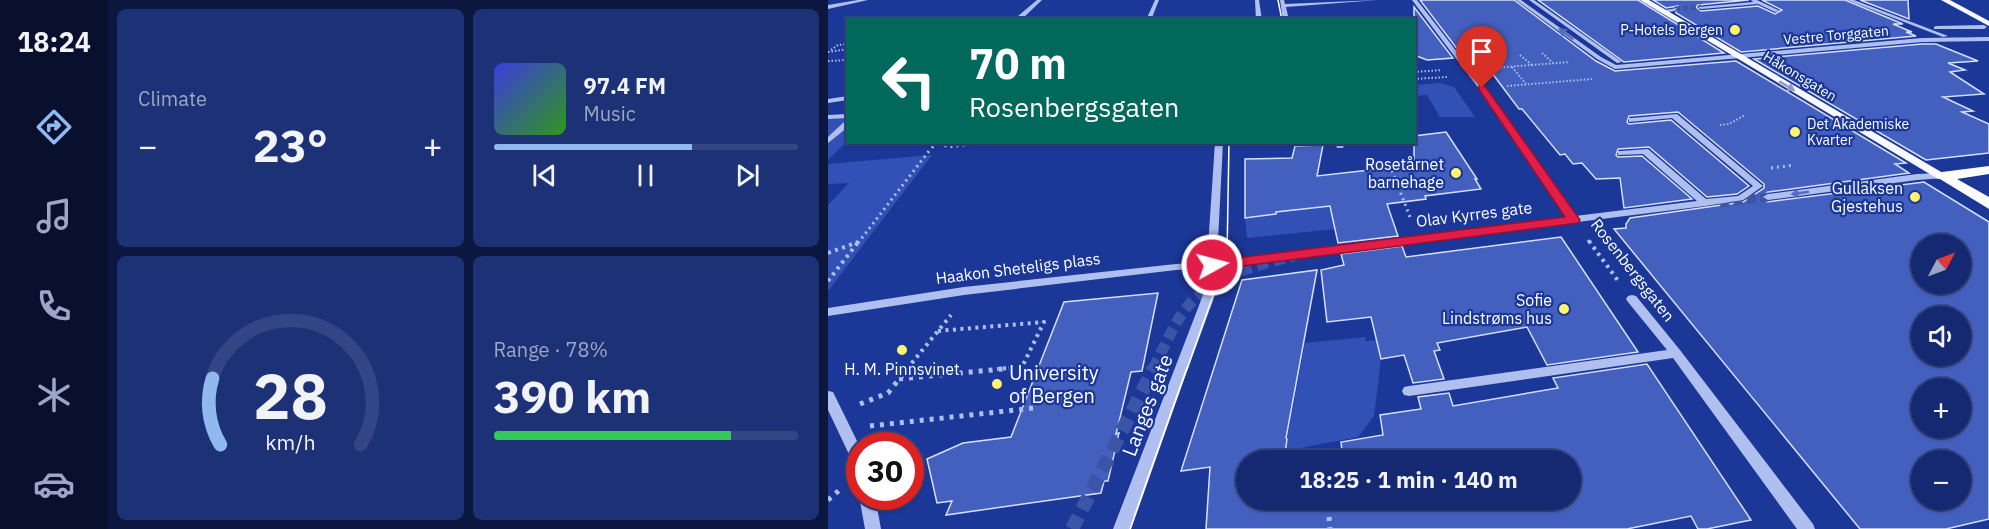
<!DOCTYPE html>
<html lang="en">
<head>
<meta charset="utf-8">
<style>
  :root { --surface:#142972; --page:#1d3177; --text:#f1f3f6; --muted:#9da6c4; --line:#334584; --accent:#90b9f0 }
  body { margin:0; font-family:"IBM Plex Sans",sans-serif; background:var(--page); color:var(--text); height:100vh; display:flex; flex-direction:column; font-size:22px; white-space:nowrap }
  * { box-sizing:border-box; margin:0 }
  p { font-size:20px; color:var(--muted) }
  .icon { flex:none; width:33px; height:33px; fill:none; stroke:currentColor; stroke-width:2; stroke-linecap:round; stroke-linejoin:round }
  .map { position:relative; flex:1; overflow:hidden }
  .panel { display:flex; flex-direction:column; gap:9px; padding:9px; background:#0b173f; width:720px }
  .panel>* { flex:none }
  .hud { position:absolute; left:18px; top:18px; width:570px; height:126px; border-radius:0px; box-shadow:0 2px 4px #0004,0 0 0 2px var(--line); background:#00695c; color:#fff; overflow:hidden }
  .needle { width:39px; rotate:49deg }
  .fabs { position:absolute; left:1083px; top:234px; display:grid; gap:12px }
  .fabs a { display:grid; place-items:center; width:60px; height:60px; border-radius:50%; background:var(--surface); box-shadow:0 2px 4px #0004,0 0 0 2px var(--line); font-size:30px }
  .speed { position:absolute; left:18px; top:432px; display:flex; gap:12px; font-size:30px; font-weight:700; text-align:center }
  .speed>* { display:grid; place-content:center; width:78px; height:78px; border-radius:50%; background:var(--surface); box-shadow:0 2px 4px #0004,0 0 0 2px var(--line); line-height:1 }
  .speed .limit { border:9px solid #d22; background:#fff; color:#111 }
  .pin { position:absolute; display:grid; place-items:center; width:51px; height:51px; color:#fff; margin:-62px -26px; border-radius:50% 50% 50% 0; rotate:-45deg; box-shadow:0 0 6px #0007 }
  .pin .icon { rotate:45deg }
  .me { position:absolute; width:66px; margin:-33px; rotate:83deg; stroke-linejoin:round; filter:drop-shadow(0 0 4px #0008) }
  .turn { display:flex; align-items:center; gap:21px; height:126px; padding:0 24px; font-size:27px }
  .turn .icon { width:78px; height:78px; stroke-width:2.5 }
  .turn b { display:block; font-size:42px; line-height:51px }
  .big { font-size:45px; font-weight:700; line-height:1.1 }
  .panel .card { flex:1; display:flex; flex-direction:column; justify-content:center; gap:9px; min-width:0; padding:0 21px; border-radius:9px; background:var(--page) }
  .panel .dial { align-items:center; gap:0 }
  .dial svg { height:156px; overflow:visible; fill:none; stroke:var(--line); stroke-width:7; stroke-linecap:round; text-anchor:middle }
  .dial text { fill:var(--text); stroke:none }
  .song { display:flex; align-items:center; gap:18px }
  .cover { width:72px; height:72px; border-radius:9px; background:linear-gradient(135deg,hsl(240 70% 55%),hsl(110 70% 35%)) }
  .played { height:6px; border-radius:3px; background:linear-gradient(90deg,var(--accent) 65%,var(--line) 65%) }
  .keys { display:flex; justify-content:space-around; direction:ltr }
  .heat { display:flex; justify-content:space-between; align-items:center; font-size:33px; direction:ltr }
  .charge { height:9px; border-radius:4px; background:linear-gradient(90deg,#34c759 78%,var(--line) 0) }
  .panel .tiles { flex:1; display:grid; gap:9px; grid-template-columns:repeat(2,1fr) }
  .trip { position:absolute; left:408px; top:450px; width:345px; height:60px; border-radius:30px; background:var(--surface); box-shadow:0 2px 4px #0004,0 0 0 2px var(--line); font-weight:700; line-height:60px; text-align:center }
  main { display:flex; flex:1; min-height:0 }
  .menu { display:flex; flex-direction:column; width:108px; justify-content:space-around; align-items:center; background:#08102e; color:var(--muted) }
  .menu .icon { width:42px; height:42px }
  .menu .active { color:var(--accent) }
  .menu b { font-size:27px; color:var(--text) }
  .map>svg:first-child { display:block }
  .green { fill:#3251b7 }
  .building { fill:#4460be; stroke:#d6dffb; stroke-width:1.5; fill-rule:evenodd }
  .lines { fill:none; stroke-linecap:round; stroke-linejoin:round }
  .minor-tunnel-far3 { stroke:#3d55a7; stroke-width:5; stroke-dasharray:5 3; stroke-linecap:butt }
  .minor-tunnel-far2 { stroke:#3d55a7; stroke-width:9; stroke-dasharray:9 4.5; stroke-linecap:butt }
  .minor-tunnel-far1 { stroke:#3d55a7; stroke-width:11; stroke-dasharray:11 6; stroke-linecap:butt }
  .minor-tunnel { stroke:#3d55a7; stroke-width:14; stroke-dasharray:14 8; stroke-linecap:butt }
  .path-far3 { stroke:#afbff0; stroke-width:2; stroke-dasharray:1.5 2; stroke-linecap:butt }
  .path-far2 { stroke:#afbff0; stroke-width:3; stroke-dasharray:2 4; stroke-linecap:butt }
  .path-far1 { stroke:#afbff0; stroke-width:4; stroke-dasharray:3 4.5; stroke-linecap:butt }
  .path { stroke:#afbff0; stroke-width:5; stroke-dasharray:4 6; stroke-linecap:butt }
  .minor { fill:#afbff0; fill-rule:evenodd }
  .major { fill:#f9faff; fill-rule:evenodd }
  .highway { fill:#fff; fill-rule:evenodd }
  .tram-far1 { stroke:#fff; stroke-width:1.5 }
  .tram { stroke:#fff; stroke-width:2 }
  .oneway { fill:#566dbb }
  .oneway2 { fill:#8a98cc }
  .route { fill:#e11d48; stroke:#92132f; stroke-width:1.5 }
  .poi-dot { fill:#fff46f; stroke:#1b3798; stroke-width:2 }
  .labels { text-anchor:middle; dominant-baseline:central; stroke-width:4.5; stroke-linejoin:round; paint-order:stroke }
  .far-poi-label { font-size:14px; fill:#fff; stroke:#1b3798; text-anchor:end }
  .far-street-label { font-size:14px; fill:#fff; stroke:#1b3798 }
  .poi-label { font-size:16px; fill:#fff; stroke:#1b3798; text-anchor:end }
  .street-label { font-size:16px; fill:#fff; stroke:#1b3798 }
  .near-poi-label { font-size:20px; fill:#fff; stroke:#1b3798; text-anchor:start }
  .near-street-label { font-size:20px; fill:#fff; stroke:#1b3798 }
</style>
</head>
<body>
<main>
<nav class="menu">
<b>18:24</b>
<svg class="icon active" aria-label="directions" viewBox="0 0 24 24"><path d="M12 3l9 9-9 9-9-9zM9 14v-3h6M13 9l2 2-2 2"/></svg>
<svg class="icon" aria-label="music" viewBox="0 0 24 24"><path d="M9 18V5l10-2v13"/><circle cx="6" cy="18" r="3"/><circle cx="16" cy="16" r="3"/></svg>
<svg class="icon" aria-label="phone" viewBox="0 0 24 24"><path d="M5 4h4l2 5-3 2q2 4 5 5l2-3 5 2v4C11 20 4 13 5 4z"/></svg>
<svg class="icon" aria-label="climate" viewBox="0 0 24 24"><path d="M12 3v18M4 7l16 10M4 17L20 7"/></svg>
<svg class="icon" aria-label="car" viewBox="0 0 24 24"><path d="M5 17H2v-5l4-1 3-4h7l3 4 3 1v5h-3M9 17h6M6 11h13"/><circle cx="7" cy="17" r="2"/><circle cx="17" cy="17" r="2"/></svg>
</nav>
<section class="panel">
<div class="tiles">
<div class="card"><p>Climate</p>
<div class="heat"><a>−</a><b class="big">23°</b><a>+</a></div>
</div>
<div class="card">
<div class="song"><i class="cover"></i><div><b>97.4 FM</b><p>Music</p></div></div>
<div class="played"></div>
<div class="keys"><svg class="icon" aria-label="previous" viewBox="0 0 24 24"><path d="M18 5L8 12l10 7zM5 5v14"/></svg><svg class="icon" aria-label="pause" viewBox="0 0 24 24"><path d="M8 5v14M16 5v14"/></svg><svg class="icon" aria-label="next" viewBox="0 0 24 24"><path d="M6 5l10 7-10 7zM19 5v14"/></svg></div>
</div>
<div class="card dial"><svg viewBox="0 0 100 80">
<path d="M14 69A42 42 0 1 1 86 69"/>
<path d="M14 69A42 42 0 0 1 10 35" stroke="#90b9f0"/>
<text x="50" y="56" font-size="32" font-weight="700">28</text>
<text x="50" y="72" font-size="11">km/h</text>
</svg></div>
<div class="card"><p>Range · 78%</p><b class="big">390 km</b><div class="charge"></div></div>
</div>
</section>
<div class="map">
<svg width="1161" height="529" viewBox="0 0 1161 529">
  <rect width="100%" height="100%" fill="#1b3798"/>
  <g class="green">
    <polygon points="612,83 626,87 647,117 612,117 599,95 587,96 587,85"/>
    <polygon points="19,116 19,141 0,160 0,117"/>
    <polygon points="104,155 0,291 0,205 21,183 0,184 0,164"/>
    <polygon points="500,206 504,213 560,209 566,223 419,238 417,218 447,215 448,212"/>
    <polygon points="538,337 537,341 549,340 553,359 546,416 530,437 457,451 477,343"/>
  </g>
  <g class="building">
    <path d="M592,0H686L768,61L787,71L908,61L1078,163L1067,164L1081,173L940,192L933,196L939,202L1096,182L1161,222V519L1118,529H1032L786,229L798,228V224L802,218L915,202L936,188V184L850,112L801,116L799,122L801,124L843,120L921,186L909,194L879,197L821,147L790,149L788,155L790,157L814,156L864,199L796,208L792,178L768,179L754,163L745,164L737,154L732,155L694,109H691L652,57L636,58ZM1094,244H1132V284H1094ZM1094,316H1132V356H1094ZM1094,388H1132V428H1094ZM1094,460H1132V500H1094Z"/>
    <polygon points="710,0 810,0 896,53 796,62"/>
    <polygon points="825,0 921,0 870,5 868,7 873,11 930,6 947,14 954,10 934,0 1017,0 1075,24 1065,24 1084,32 1078,32 1088,36 913,52 848,13 850,6 838,8"/>
    <polygon points="1032,0 1080,0 1081,19"/>
    <polygon points="586,7 625,58 599,60 586,55"/>
    <polygon points="1094,44 1108,44 1150,61 1120,63 1137,70 1122,72 1156,94 1115,97 1145,111 1134,112 1161,124 1161,153 1098,160 926,59"/>
    <polygon points="618,132 649,179 647,179 653,189 597,196 598,199 559,204 570,236 510,243 502,206 448,212 448,214 417,218 417,159 464,158 467,146 495,145 489,176 586,165 586,136"/>
    <polygon points="733,237 810,352 719,365 699,327 609,343 612,350 606,351 616,379 585,383 576,355 553,359 543,317 499,322 493,270 516,265 513,254 574,246 578,257"/>
    <polygon points="489,270 458,438 459,439 456,460 418,460 418,500 742,500 742,460 515,460 513,442 555,435 552,415 593,409 590,397 621,393 625,406 730,388 725,378 819,364 923,520 879,529 870,529 863,516 799,529 378,529 382,467 353,471 414,280"/>
    <polygon points="330,293 314,371 303,372 288,434 291,433 280,481 276,481 273,493 118,515 124,501 109,503 99,459 135,443 183,437 236,302"/>
  </g>
  <g class="lines">
    <polyline class="minor-tunnel-far3" points="847,9 873,7"/>
    <polyline class="minor-tunnel-far2" points="892,203 940,197"/>
    <path class="minor-tunnel-far1" d="M325,369C334,352 342,332 353,315C377,279 426,265 466,256"/>
    <polyline class="minor-tunnel" points="244,529 326,368"/>
    <g class="path-far3">
      <polyline points="3,50 10,45 20,44"/>
      <polyline points="0,52 20,49"/>
      <polyline points="714,53 725,63"/>
      <polyline points="692,55 704,65"/>
      <polyline points="0,61 20,60"/>
      <polyline points="684,67 698,84"/>
      <polyline points="665,68 742,62"/>
      <polyline points="586,72 614,70"/>
      <polyline points="586,79 619,77"/>
      <polyline points="679,86 764,79"/>
      <polyline points="892,125 901,124 917,115"/>
      <polyline points="161,143 166,142"/>
    </g>
    <g class="path-far2">
      <polyline points="112,142 119,147 166,142"/>
      <polyline points="104,148 108,142"/>
      <polyline points="943,168 966,165"/>
      <polyline points="582,217 563,168 596,164"/>
      <polyline points="760,240 762,243"/>
      <polyline points="30,243 101,151"/>
    </g>
    <g class="path-far1">
      <polyline points="761,241 791,282"/>
      <polyline points="0,253 30,242"/>
      <polyline points="0,281 31,241"/>
      <polyline points="110,331 216,322 194,367 169,369"/>
      <polyline points="79,369 123,315"/>
    </g>
    <g class="path">
      <polyline points="71,379 184,368"/>
      <polyline points="32,404 60,393 80,368"/>
      <polyline points="42,426 206,408"/>
      <polyline points="0,500 15,487"/>
      <polyline points="501,517 502,529"/>
    </g>
    <g class="minor">
      <polygon points="30,0 40,0 0,9 0,5"/>
      <polygon points="209,0 214,0 194,19 154,19 157,17 190,16"/>
      <polygon points="327,0 331,0 323,20 318,20"/>
      <polygon points="427,0 431,0 434,20 428,20"/>
      <polygon points="452,0 456,0 457,4 550,0 458,7 461,20 455,20"/>
      <polygon points="584,0 589,0 656,87 747,216 869,201 815,154 790,155 790,151 793,151 820,149 878,199 910,196 925,186 844,118 801,122 801,118 804,118 849,114 935,186 915,200 877,206 384,268 348,270 136,295 0,316 0,308 136,287 348,264 379,262 387,142 395,142 389,261 738,217 651,89"/>
      <polygon points="688,0 693,0 773,57 788,65 1094,38 1161,37 1161,41 1094,42 787,69 769,59"/>
      <polygon points="701,0 706,0 794,62 789,63"/>
      <polygon points="923,0 929,0 952,11 947,12 930,4 873,9 870,7 925,2"/>
      <polygon points="1019,0 1026,0 1120,36 1115,37"/>
      <polygon points="849,8 847,11 834,13 831,11"/>
      <polygon points="1108,26 1156,25 1159,27 1156,29 1106,29 1106,27"/>
      <polygon points="20,96 20,100 0,103 0,99"/>
      <polygon points="20,114 20,118 0,119 0,115"/>
      <polygon points="17,121 20,121 20,127 0,143 0,137"/>
      <polygon points="507,142 515,142 516,146 515,148 509,148"/>
      <polygon points="1114,173 1117,174 1117,178 1089,180 940,200 935,197 940,194 1089,174"/>
      <polygon points="381,291 387,295 301,529 285,529 375,295"/>
      <polygon points="804,295 808,296 852,350 985,524 987,529 969,529 845,358 581,396 576,395 574,391 576,387 581,386 839,350 800,302 798,299 800,296"/>
      <polygon points="0,391 5,392 32,447 32,469 27,467 0,410"/>
      <polygon points="31,496 47,496 53,529 37,529"/>
    </g>
    <g class="major">
      <polygon points="812,0 821,0 1120,176 1118,179 1110,179"/>
      <polygon points="1113,0 1122,0 1161,21 1161,26"/>
    </g>
    <polygon class="highway" points="1161,166 1161,174 1129,179 1161,197 1161,209 1107,176 1114,172"/>
    <g class="tram-far1">
      <polyline points="450,0 454,20"/>
      <polyline points="359,369 399,256 401,142"/>
    </g>
    <polyline class="tram" points="302,529 359,368"/>
  </g>
  <defs><path id="oneway-solid" d="M-6-.8H1V-3.2L6.5 0L1 3.2V.8H-6Z" transform="scale(1.5)"/></defs>
  <g class="oneway">
    <use href="#oneway-solid" transform="translate(738 34) rotate(-144)"/>
    <use href="#oneway-solid" transform="translate(972 193) rotate(172)"/>
  </g>
  <use class="oneway2" href="#oneway-solid" transform="translate(959 86) rotate(31)"/>
  <polygon class="route" points="651,86 657,86 752,220 750,223 384,270 378,265 384,261 737,217 650,88"/>
  <g class="poi-dot">
    <circle cx="907" cy="30" r="6"/>
    <circle cx="967" cy="132" r="6"/>
    <circle cx="628" cy="173" r="6"/>
    <circle cx="1087" cy="197" r="6"/>
    <circle cx="736" cy="309" r="6"/>
    <circle cx="74" cy="350" r="6"/>
    <circle cx="169" cy="384" r="6"/>
  </g>
  <g class="labels">
    <g class="far-poi-label">
      <text x="895" y="30">P-Hotels Bergen</text>
      <text x="979" y="124" text-anchor="start">Det Akademiske<tspan x="979" dy="16">Kvarter</tspan></text>
    </g>
    <g class="far-street-label">
      <text transform="translate(1008 35) rotate(-5)">Vestre Torggaten</text>
      <text transform="translate(972 76) rotate(31)">Håkonsgaten</text>
    </g>
    <g class="poi-label">
      <text x="616" y="164">Rosetårnet<tspan x="616" dy="18">barnehage</tspan></text>
      <text x="1075" y="188">Gullaksen<tspan x="1075" dy="18">Gjestehus</tspan></text>
      <text x="724" y="300">Sofie<tspan x="724" dy="18">Lindstrøms hus</tspan></text>
      <text x="74" y="369" text-anchor="middle">H. M. Pinnsvinet</text>
    </g>
    <g class="street-label">
      <text transform="translate(646 214) rotate(-7)">Olav Kyrres gate</text>
      <text transform="translate(190 268) rotate(-7)">Haakon Sheteligs plass</text>
      <text transform="translate(805 270) rotate(52)">Rosenbergsgaten</text>
    </g>
    <g class="near-poi-label">
      <text x="181" y="372">University<tspan x="181" dy="23">of Bergen</tspan></text>
    </g>
    <g class="near-street-label">
      <text transform="translate(319 405) rotate(-69)">Langes gate</text>
    </g>
  </g>
</svg>
<div class="fabs">
<a><svg class="needle" viewBox="-14 -14 28 28"><path d="M0-13l5 13h-10z" fill="#e53935"/><path d="M0 13l5-13h-10z" fill="#9da6c4"/></svg></a>
<a><svg class="icon" aria-label="sound" viewBox="0 0 24 24"><path d="M4 9h4l5-4v14l-5-4H4zM17 9q2 3 0 6"/></svg></a>
<a>+</a>
<a>−</a>
</div>
<div class="speed"><div class="limit">30</div></div>
<div class="pin" style="left:654px;top:88px;background:#d93025"><svg class="icon" aria-label="arrive" viewBox="0 0 24 24"><path d="M6 21V4h12l-3 4 3 4H6"/></svg></div>
<svg class="me" style="left:384px;top:265px" viewBox="-20 -20 40 40"><circle r="17" fill="#e11d48" stroke="#fff" stroke-width="3"/><path d="M0-11L8 9 0 5-8 9z" fill="#fff"/></svg>
<div class="trip">18:25 · 1 min · 140 m</div>
<div class="hud">
<div class="turn"><svg class="icon" aria-label="left" viewBox="0 0 24 24"><path d="M17 20v-9H6M10 6l-5 5 5 5"/></svg><div><b>70 m</b>Rosenbergsgaten</div></div>
</div>
</div>
</main>
</body>
</html>
